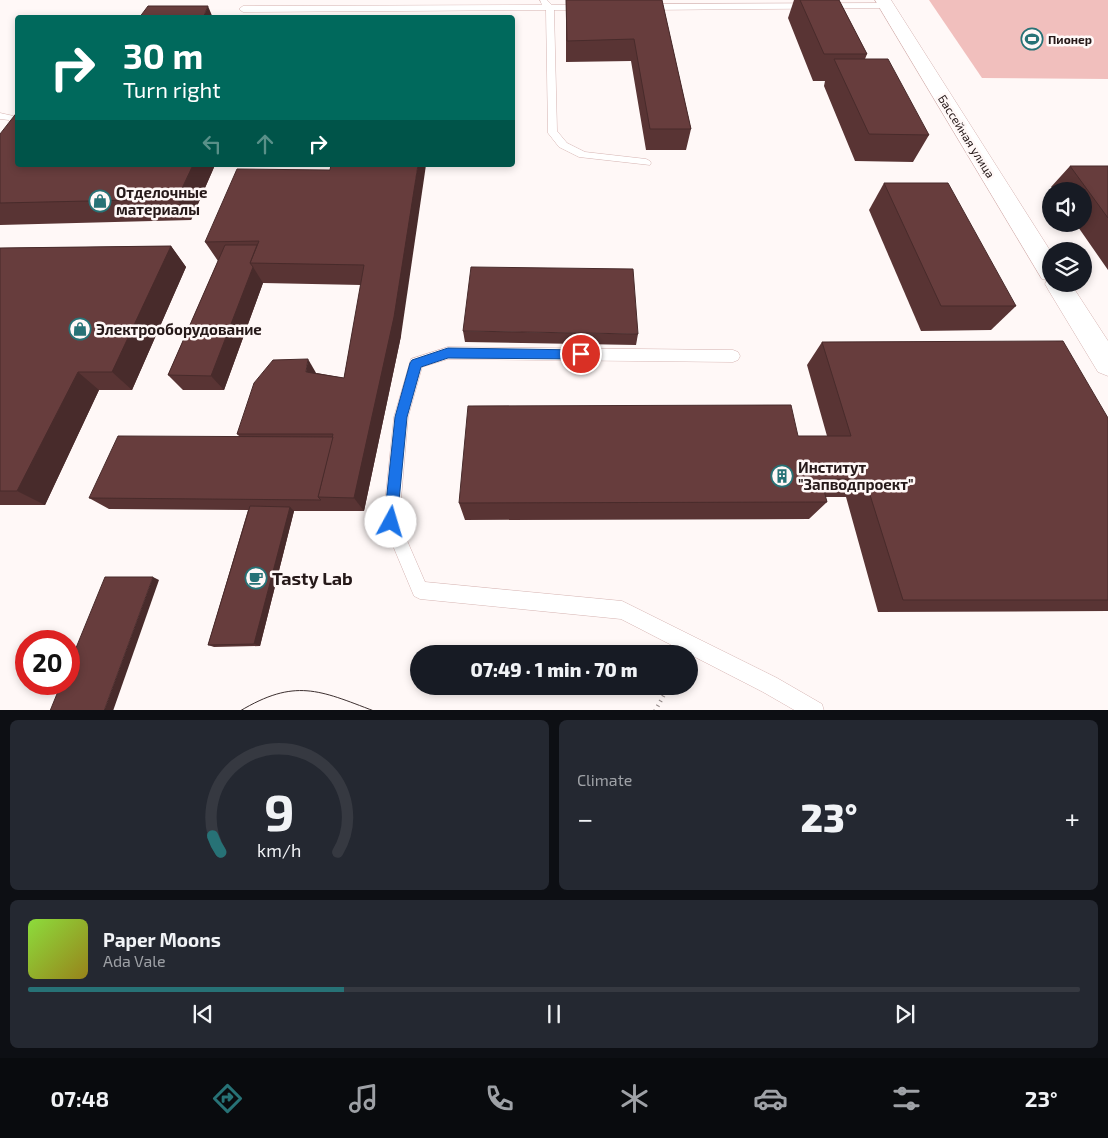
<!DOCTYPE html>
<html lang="en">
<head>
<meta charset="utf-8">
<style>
  :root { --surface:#171b24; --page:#242831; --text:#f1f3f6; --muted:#9ea1a6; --line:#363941; --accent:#277276 }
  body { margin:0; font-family:"Exo 2",sans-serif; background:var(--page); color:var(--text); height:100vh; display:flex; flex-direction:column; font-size:19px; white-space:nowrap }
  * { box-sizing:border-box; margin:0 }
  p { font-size:16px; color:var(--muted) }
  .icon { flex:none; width:28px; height:28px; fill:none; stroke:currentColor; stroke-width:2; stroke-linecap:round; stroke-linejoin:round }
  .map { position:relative; height:710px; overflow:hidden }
  .drawer { display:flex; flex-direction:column; gap:10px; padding:10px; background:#0d0f14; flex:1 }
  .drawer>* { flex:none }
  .banner { position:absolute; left:15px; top:15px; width:500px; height:152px; border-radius:5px; box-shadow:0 2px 8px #0003; background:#00695c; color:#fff; overflow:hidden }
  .controls { position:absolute; left:1042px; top:182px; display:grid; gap:10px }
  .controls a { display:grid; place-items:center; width:50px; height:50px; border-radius:50%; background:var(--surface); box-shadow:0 2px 8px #0003; font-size:25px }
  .speed { position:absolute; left:15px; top:630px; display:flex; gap:10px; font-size:25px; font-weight:700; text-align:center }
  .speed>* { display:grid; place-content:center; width:65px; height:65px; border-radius:50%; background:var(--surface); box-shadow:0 2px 8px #0003; line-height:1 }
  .speed .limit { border:8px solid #d22; background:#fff; color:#111 }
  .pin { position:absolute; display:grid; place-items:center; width:42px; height:42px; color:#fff; margin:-21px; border:2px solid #fff; border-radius:50%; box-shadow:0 1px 5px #0007 }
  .me { position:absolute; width:55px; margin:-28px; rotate:6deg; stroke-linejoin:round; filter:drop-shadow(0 0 4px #0008) }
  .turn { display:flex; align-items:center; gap:18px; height:105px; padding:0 25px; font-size:22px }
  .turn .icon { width:65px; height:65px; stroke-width:2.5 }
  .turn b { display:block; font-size:35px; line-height:42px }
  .lanes { display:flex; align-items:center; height:48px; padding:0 25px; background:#0003; justify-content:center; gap:25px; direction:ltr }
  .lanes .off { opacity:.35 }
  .big { font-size:38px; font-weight:800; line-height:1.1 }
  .drawer .card { flex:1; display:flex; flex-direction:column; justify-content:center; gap:8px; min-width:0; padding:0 18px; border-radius:8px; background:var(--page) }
  .drawer .dial { align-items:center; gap:0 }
  .dial svg { height:130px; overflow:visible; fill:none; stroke:var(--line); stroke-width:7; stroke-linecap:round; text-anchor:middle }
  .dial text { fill:var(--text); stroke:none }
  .song { display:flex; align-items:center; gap:15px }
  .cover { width:60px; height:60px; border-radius:8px; background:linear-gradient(135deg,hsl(90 70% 55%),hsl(50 70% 35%)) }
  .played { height:5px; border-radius:2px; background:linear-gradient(90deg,var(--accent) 30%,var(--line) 30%) }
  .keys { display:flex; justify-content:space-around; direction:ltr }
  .heat { display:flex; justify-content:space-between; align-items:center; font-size:28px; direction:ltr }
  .drawer .tiles { flex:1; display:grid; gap:10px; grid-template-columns:1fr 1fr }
  .card:last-child { grid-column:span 2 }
  .trip { position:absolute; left:410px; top:645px; width:288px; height:50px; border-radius:25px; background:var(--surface); box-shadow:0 2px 8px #0003; font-weight:800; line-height:50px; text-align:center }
  .dock { display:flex; height:80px; justify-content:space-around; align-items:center; background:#090b0e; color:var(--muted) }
  .dock .icon { width:35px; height:35px }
  .dock .current { color:var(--accent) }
  .dock b { font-size:22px; color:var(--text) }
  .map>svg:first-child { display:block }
  .green { fill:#f1bfbd }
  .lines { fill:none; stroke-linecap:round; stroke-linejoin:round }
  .lane-casing { stroke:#d6b4b2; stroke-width:1 }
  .secondary-casing { stroke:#d6b4b2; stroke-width:1 }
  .path { stroke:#968c8b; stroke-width:4; stroke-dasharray:1 4.5; stroke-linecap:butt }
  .lane { fill:#fff; fill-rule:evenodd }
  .secondary { fill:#fff; fill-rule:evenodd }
  .tram { stroke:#3d3030; stroke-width:1 }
  .wall { fill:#593434 }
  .shaded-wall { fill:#482b2b }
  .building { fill:#673d3d; stroke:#482b2b }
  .route { fill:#1a73e8; stroke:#114b97 }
  .labels { text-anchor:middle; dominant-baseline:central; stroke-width:5; stroke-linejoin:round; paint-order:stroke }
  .far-poi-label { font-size:12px; font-weight:bold; fill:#261919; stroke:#fff8f7; text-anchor:start }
  .far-street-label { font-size:12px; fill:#261919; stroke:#fff8f7 }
  .poi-label { font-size:15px; font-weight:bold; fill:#261919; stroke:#fff8f7; text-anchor:start }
  .near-poi-label { font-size:18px; font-weight:bold; fill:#261919; stroke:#fff8f7; text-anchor:start }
</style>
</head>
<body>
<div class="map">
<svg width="1108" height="711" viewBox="0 0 1108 711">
  <rect width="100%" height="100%" fill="#fff8f7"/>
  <polygon class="green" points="929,0 1108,0 1108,79 982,78"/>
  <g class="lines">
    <g class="lane-casing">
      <g id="lane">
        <polygon points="540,0 547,0 552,5 583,4 587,7 583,10 554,10 557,131 567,143 585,152 646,159 650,161 651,163 650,165 579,157 559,147 548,133 546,10 243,12 239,9 243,6 542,5"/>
        <polygon points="886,3 889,4 889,8 644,10 640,7 644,4"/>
        <polygon points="0,113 18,117 18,129 4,148 0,149 0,139 11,124 9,120 0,119"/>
        <polygon points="448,347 733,350 738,352 740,356 738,360 733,362 448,359 422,367 408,417 399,522 425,582 622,601 777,678 822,704 824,711 796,711 763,692 621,619 420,599 414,596 383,522 394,417 411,359"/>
      </g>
    </g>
    <g class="secondary-casing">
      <polygon id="secondary" points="875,0 891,0 1051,252 1051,284 1071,284 1108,341 1108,376 1098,372 1049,291 1045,284 1047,280 1042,279"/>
    </g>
    <polyline class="path" points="655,711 669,686"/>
    <use href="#lane" class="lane"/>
    <use href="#secondary" class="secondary"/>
    <path class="tram" d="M240,711C295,678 319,690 374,711"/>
  </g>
  <g class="wall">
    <polygon points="566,0 662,0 691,129 686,150 646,150 631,61 566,62"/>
    <polygon points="794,0 839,0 867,54 865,59 929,135 913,162 855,161 824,86 825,81 813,81 788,18"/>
    <polygon points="0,134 215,165 191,220 0,225"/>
    <polygon points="1070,166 1108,166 1108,270 1076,224 1084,224 1084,191 1054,191 1051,187"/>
    <polygon points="330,170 401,336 364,511 294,511 260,646 214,647 208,645 248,510 109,509 89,498 239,436 237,434 317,373 344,378 361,285 263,283 224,390 183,390 168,375 218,261 205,242"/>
    <polygon points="884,183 1016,306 991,330 921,331 869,210"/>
    <polygon points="171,246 186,267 132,390 99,390 45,505 0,505 0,248"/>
    <polygon points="463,331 638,334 636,345 465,342"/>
    <polygon points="822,342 1108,418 1108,611 878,612 846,497 825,497 827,502 809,519 465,520 459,503 798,436 827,436 807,365"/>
  </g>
  <g class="shaded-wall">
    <polygon points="208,6 213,18 203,18"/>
    <polygon points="193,165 215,165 191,220 177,199"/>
    <polygon points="418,165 426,165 401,336 364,511 354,498"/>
    <polygon points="171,246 186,267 132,390 112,372"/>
    <polygon points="253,267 263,283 224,390 211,376"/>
    <polygon points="308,359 319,378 306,372"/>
    <polygon points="78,372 99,390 45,505 17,491"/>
    <polygon points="290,507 294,511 260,646 254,644"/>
    <polygon points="153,577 159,580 113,711 104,711"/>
  </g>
  <g class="building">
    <polygon points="566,0 662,0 691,129 650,129 634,39 567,41"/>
    <polygon points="800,0 839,0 867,54 824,54"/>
    <polygon points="148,6 208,6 203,18 139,18"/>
    <polygon points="834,59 888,59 929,135 869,134"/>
    <polygon points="18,111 18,165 193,165 177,199 0,203 0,134"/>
    <polygon points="331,165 418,165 394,317 354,498 318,497 333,434 237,434 254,383 273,360 308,359 306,372 344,378 364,265 250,263 259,241 205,242 237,169 330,170"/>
    <polygon points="1070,166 1108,166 1108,218"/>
    <polygon points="884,183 948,183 1016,306 941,306"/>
    <polygon points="225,245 257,245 250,263 253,267 211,376 168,375"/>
    <polygon points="171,246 112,372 78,372 17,491 0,491 0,248"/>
    <polygon points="471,267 633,269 638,334 463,331"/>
    <polygon points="1063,341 1108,418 1108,600 903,600 865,479 821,479 827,502 459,503 468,406 791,405 798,436 851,436 822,342"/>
    <polygon points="118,436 333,437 318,497 321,500 89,498"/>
    <polygon points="250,506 290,507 254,644 208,645"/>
    <polygon points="105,577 153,577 104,711 50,711 61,684 69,684 69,665"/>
  </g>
  <polygon class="route" points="448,348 581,350 585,351 587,354 585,358 581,359 448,358 421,367 407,417 397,522 396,527 391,529 386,527 384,522 395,417 410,363 412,360"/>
  <defs>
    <g id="stadium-ring" transform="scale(1.125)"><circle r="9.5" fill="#fff8f7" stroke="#277276" stroke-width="1.5"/><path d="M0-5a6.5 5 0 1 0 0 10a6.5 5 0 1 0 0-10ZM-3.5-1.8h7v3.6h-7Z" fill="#277276"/></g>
    <g id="shop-ring" transform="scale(1.125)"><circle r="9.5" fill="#fff8f7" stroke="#277276" stroke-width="1.5"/><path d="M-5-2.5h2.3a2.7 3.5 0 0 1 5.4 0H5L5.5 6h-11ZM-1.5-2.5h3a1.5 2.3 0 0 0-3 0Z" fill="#277276"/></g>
    <g id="building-ring" transform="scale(1.125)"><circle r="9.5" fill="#fff8f7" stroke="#277276" stroke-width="1.5"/><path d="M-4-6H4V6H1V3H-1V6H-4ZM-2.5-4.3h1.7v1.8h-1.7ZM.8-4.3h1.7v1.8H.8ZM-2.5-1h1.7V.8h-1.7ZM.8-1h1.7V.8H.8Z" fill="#277276"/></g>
    <g id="cafe-ring" transform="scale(1.125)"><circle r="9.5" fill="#fff8f7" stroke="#277276" stroke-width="1.5"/><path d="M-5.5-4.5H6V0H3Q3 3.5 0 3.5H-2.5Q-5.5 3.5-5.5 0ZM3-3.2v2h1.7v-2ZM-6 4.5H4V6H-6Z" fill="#277276"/></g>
  </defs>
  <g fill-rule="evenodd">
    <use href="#stadium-ring" x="1032" y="39"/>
    <use href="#shop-ring" x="100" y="201"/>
    <use href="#shop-ring" x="80" y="329"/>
    <use href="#building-ring" x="782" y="476"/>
    <use href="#cafe-ring" x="256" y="578"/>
  </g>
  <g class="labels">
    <g class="far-poi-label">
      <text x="1048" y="39">Пионер</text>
    </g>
    <g class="far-street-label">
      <text transform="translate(967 136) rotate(58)">Бассейная улица</text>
    </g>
    <g class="poi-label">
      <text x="116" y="192">Отделочные<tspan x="116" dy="17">материалы</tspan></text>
      <text x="96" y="329">Электрооборудование</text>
      <text x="798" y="467">Институт<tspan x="798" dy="17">"Запводпроект"</tspan></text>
    </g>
    <g class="near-poi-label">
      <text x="272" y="578">Tasty Lab</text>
    </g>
  </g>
</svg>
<div class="controls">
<a><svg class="icon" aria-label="sound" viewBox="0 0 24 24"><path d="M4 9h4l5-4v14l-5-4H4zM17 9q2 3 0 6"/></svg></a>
<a><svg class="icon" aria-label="layers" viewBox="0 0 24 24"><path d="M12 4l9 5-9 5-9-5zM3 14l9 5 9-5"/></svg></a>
</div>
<div class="speed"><div class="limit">20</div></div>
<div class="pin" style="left:581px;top:354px;background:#d93025"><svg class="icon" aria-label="arrive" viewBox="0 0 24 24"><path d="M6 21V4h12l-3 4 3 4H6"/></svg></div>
<svg class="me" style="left:391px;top:522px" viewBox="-20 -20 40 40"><circle r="19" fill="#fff"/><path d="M0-13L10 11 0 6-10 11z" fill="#1a73e8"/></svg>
<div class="trip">07:49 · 1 min · 70 m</div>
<div class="banner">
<div class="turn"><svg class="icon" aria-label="right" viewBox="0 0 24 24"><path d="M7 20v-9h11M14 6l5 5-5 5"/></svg><div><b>30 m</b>Turn right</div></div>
<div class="lanes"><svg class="icon off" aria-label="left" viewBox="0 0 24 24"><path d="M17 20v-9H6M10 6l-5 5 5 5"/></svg><svg class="icon off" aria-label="ahead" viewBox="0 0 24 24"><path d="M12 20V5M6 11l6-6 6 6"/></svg><svg class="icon" aria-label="right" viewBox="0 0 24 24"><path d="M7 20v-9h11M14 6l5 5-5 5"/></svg></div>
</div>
</div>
<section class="drawer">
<div class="tiles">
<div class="card dial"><svg viewBox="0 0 100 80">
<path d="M14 69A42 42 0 1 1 86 69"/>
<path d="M14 69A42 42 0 0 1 9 59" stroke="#277276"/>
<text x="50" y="56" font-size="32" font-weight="700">9</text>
<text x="50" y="72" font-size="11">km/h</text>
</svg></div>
<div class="card"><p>Climate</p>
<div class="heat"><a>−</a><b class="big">23°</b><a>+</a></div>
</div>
<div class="card">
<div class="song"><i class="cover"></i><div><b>Paper Moons</b><p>Ada Vale</p></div></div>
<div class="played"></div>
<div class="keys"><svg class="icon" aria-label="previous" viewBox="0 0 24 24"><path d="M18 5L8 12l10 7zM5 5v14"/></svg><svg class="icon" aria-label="pause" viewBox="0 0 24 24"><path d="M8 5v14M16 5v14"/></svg><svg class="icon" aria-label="next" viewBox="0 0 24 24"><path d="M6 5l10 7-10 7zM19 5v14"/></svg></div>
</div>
</div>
</section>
<nav class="dock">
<b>07:48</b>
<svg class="icon current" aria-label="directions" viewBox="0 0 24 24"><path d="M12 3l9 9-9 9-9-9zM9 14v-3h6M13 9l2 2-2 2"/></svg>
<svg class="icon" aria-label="music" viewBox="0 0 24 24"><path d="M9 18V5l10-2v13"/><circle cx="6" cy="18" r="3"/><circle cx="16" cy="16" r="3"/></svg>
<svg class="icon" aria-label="phone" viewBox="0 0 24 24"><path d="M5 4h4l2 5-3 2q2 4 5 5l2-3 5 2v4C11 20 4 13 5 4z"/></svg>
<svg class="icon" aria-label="climate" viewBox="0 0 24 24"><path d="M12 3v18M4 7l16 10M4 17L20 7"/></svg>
<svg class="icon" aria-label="car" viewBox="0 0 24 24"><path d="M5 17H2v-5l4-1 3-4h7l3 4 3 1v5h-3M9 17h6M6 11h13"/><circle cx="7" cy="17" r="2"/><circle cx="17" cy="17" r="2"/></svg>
<svg class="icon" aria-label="filters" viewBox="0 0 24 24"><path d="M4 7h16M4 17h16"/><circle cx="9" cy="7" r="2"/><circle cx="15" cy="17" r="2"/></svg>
<b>23°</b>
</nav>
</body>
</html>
